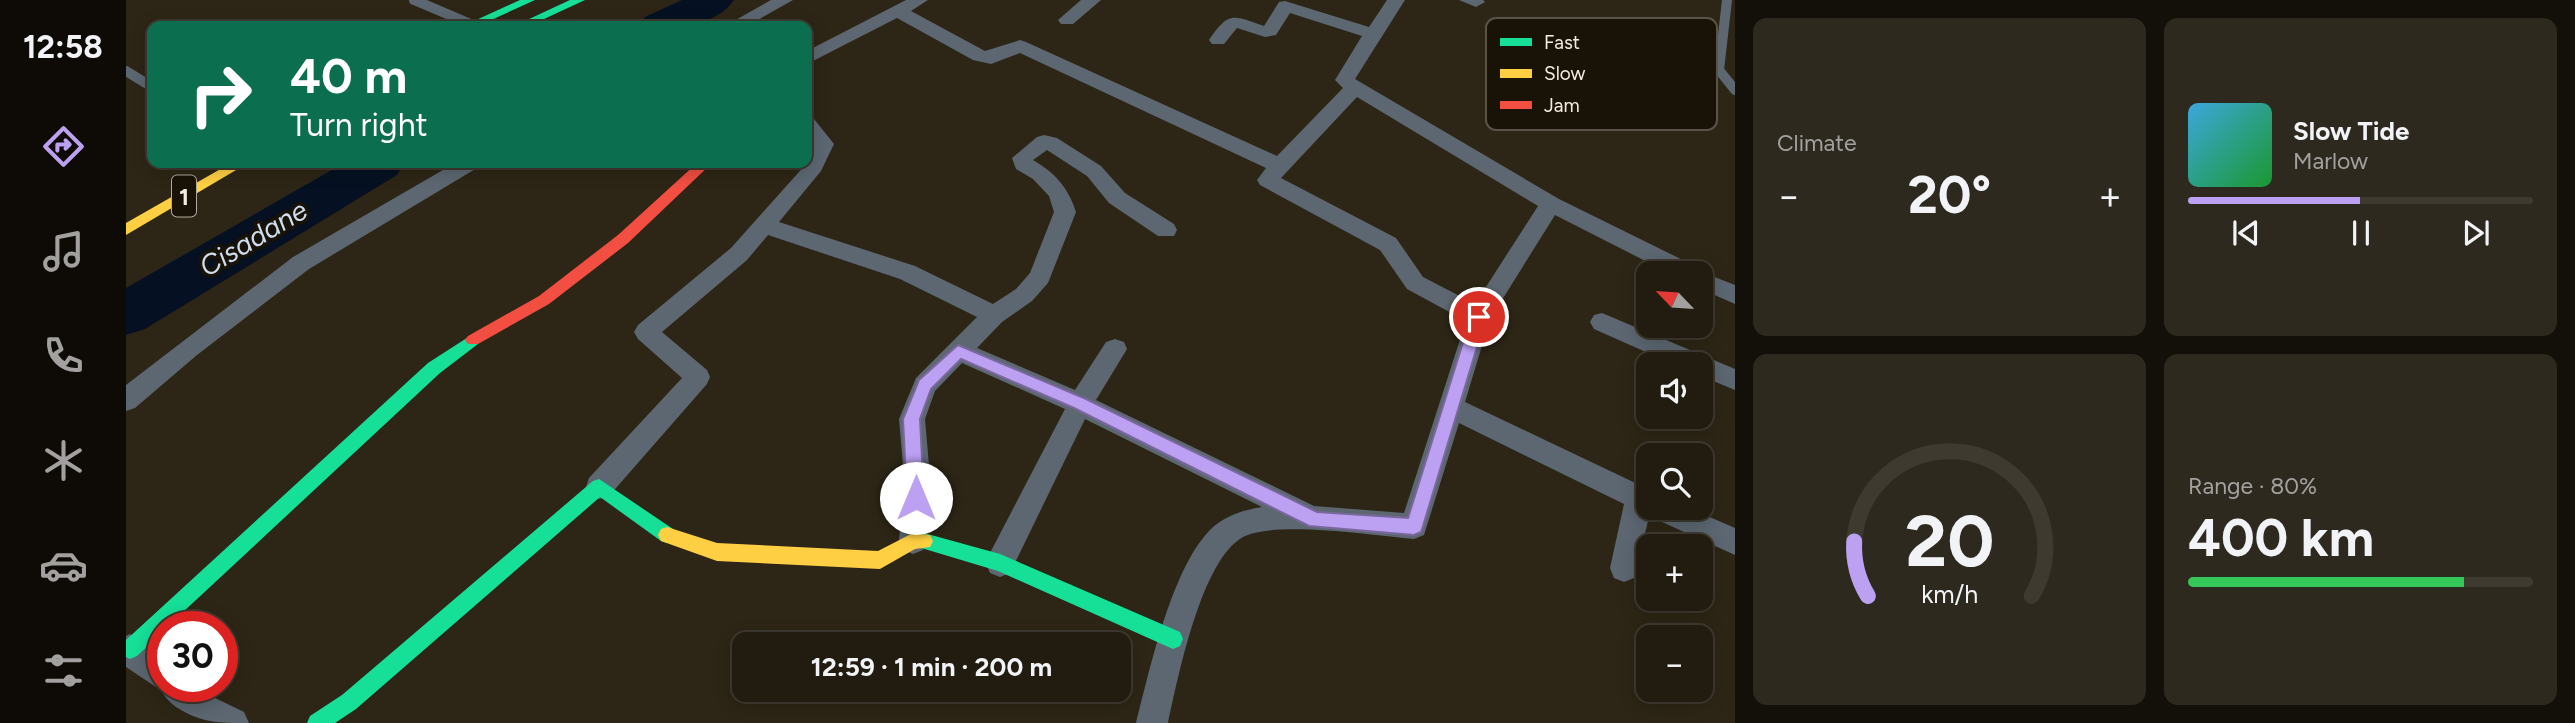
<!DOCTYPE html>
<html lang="en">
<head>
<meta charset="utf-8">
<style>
  :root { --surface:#221c10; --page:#2e291e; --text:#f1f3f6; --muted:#a2a19f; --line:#3f3a30; --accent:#bca0f2 }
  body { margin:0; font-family:Figtree,sans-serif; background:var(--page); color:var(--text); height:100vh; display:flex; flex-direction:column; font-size:26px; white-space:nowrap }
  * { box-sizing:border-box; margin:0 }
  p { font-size:23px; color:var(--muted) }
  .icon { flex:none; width:38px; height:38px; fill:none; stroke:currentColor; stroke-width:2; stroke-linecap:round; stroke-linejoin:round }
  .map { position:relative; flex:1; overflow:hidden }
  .side { display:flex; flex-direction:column; gap:18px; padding:18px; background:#130f09; width:840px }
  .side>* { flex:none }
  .hud { position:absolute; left:21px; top:21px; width:665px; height:147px; border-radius:14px; box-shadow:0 4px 18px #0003,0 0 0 2px var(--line); background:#0b6e4f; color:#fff; overflow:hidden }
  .needle { width:46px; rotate:295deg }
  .buttons { position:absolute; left:1510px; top:261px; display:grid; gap:14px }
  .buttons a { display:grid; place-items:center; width:77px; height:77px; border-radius:14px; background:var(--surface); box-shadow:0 4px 18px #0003,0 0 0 2px var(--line); font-size:35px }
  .speed { position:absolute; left:21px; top:611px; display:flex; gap:14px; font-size:35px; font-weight:700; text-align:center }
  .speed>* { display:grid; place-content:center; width:91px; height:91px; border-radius:50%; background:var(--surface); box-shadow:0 4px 18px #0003,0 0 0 2px var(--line); line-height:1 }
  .speed .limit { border:10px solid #d22; background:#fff; color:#111 }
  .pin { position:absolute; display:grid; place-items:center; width:60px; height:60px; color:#fff; margin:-30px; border:4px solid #fff; border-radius:50%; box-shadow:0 2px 7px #0007 }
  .me { position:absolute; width:77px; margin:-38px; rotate:0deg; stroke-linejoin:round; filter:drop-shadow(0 0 5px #0008) }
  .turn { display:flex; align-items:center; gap:24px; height:147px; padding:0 28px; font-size:32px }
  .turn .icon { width:91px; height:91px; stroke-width:2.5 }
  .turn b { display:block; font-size:49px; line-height:60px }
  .big { font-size:52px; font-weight:700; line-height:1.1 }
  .side .card { flex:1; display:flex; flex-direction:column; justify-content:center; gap:10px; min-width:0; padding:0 24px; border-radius:14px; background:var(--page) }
  .side .dial { align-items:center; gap:0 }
  .dial svg { height:182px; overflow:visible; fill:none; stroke:var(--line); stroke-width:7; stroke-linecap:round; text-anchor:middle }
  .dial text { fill:var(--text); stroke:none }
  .song { display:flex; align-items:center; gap:21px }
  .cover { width:84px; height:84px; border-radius:10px; background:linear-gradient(135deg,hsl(200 70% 55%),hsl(130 70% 35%)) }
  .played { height:7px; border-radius:4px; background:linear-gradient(90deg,var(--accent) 50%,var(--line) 50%) }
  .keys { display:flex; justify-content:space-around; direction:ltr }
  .heat { display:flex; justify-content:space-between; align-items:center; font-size:38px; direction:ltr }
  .charge { height:10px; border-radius:5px; background:linear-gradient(90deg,#34c759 80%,var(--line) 0) }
  .side .tiles { flex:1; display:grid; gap:18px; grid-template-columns:repeat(2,1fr) }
  .trip { position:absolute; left:606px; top:632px; width:399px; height:70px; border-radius:14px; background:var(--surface); box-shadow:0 4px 18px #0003,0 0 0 2px var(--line); font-weight:700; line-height:70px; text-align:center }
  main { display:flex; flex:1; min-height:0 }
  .tabs { display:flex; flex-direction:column; width:126px; justify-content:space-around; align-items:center; background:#0e0b06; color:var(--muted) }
  .tabs .icon { width:49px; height:49px }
  .tabs .active { color:var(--accent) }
  .tabs b { font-size:32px; color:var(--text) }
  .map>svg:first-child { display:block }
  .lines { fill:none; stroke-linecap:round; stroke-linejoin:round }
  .river { fill:#051122; fill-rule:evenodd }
  .lane { stroke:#5c6771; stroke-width:10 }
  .street { fill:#5c6771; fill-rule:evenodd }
  .fast { fill:#16e098; fill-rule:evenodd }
  .slow { fill:#ffcf43; fill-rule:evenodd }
  .jam { fill:#f24e42; fill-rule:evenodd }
  .route { fill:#bca0f2; stroke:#7a689d; stroke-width:2 }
  .labels { text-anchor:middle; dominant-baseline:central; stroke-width:7; stroke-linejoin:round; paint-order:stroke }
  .shield { fill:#181207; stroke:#b3ab9d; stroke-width:2 }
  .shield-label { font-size:24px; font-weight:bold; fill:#f5ecdd }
  .water-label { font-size:28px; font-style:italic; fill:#ceddef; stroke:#181207 }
  .key { fill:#181207; stroke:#5a5347; stroke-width:2 }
  .key-label { font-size:19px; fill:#f5ecdd }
</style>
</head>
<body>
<main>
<nav class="tabs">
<b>12:58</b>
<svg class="icon active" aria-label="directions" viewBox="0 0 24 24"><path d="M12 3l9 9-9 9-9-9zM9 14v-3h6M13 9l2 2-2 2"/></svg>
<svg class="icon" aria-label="music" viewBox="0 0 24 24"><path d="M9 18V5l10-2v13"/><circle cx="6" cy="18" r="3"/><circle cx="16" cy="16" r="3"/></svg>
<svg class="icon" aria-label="phone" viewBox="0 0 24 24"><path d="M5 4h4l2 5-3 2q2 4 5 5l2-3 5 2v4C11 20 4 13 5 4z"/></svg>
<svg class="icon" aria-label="climate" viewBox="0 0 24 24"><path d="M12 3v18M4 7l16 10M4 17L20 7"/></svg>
<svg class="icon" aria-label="car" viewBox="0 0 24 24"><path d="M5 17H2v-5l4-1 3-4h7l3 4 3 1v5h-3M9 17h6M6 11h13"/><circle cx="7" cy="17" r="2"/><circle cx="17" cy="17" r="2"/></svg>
<svg class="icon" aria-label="filters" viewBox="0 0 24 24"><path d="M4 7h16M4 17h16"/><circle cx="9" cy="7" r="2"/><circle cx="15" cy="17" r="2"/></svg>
</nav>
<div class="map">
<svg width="1609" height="723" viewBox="0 0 1609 723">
  <rect width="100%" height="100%" fill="#2d2616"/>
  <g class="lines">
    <g class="river">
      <path d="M556,0H608C588,29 545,27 513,26L519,17Z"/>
      <polygon points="218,163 278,163 271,175 19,329 0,335 0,288"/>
    </g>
    <g class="lane">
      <polyline points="288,0 347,25"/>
      <polyline points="1601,0 1593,70 1609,90"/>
      <polyline points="0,71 26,87"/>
    </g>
    <g class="street">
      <polygon points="645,0 667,0 621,26 599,26"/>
      <path d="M780,0H802L785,11L859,51L894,40L900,42L1151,156L1217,88L1209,80L1236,36L1164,13L1150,35L1139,37L1111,28L1098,44H1086L1083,40C1103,11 1106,15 1138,26L1153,2L1159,1L1243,27L1261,0H1279L1229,79L1433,199L1571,267L1573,271L1609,285V304L1575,289V273H1543L1429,215L1364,319L1339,402L1522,489V508H1563L1609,528V555L1525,517L1524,513L1508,578L1498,582L1488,578L1484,568L1498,504L1333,423L1298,535L1288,539C1250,536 1149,520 1117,537C1075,560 1052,678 1042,723H1010C1024,669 1045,571 1083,531C1097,516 1117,510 1136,507L959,419L884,573L874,577L864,573L860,563L864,553L939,409L836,363L809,391L799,419L804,477L801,541L797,550L787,554L777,550L773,541L778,477L773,419L790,378L851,317L774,279L642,235L621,260L536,332L581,370L584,377L581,384L483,496L473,499L463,496L460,487L463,478L556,378L512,339L508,332L512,325L605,248L681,163L687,145L681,137V117L688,119L708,144L695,171L653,222L789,266L867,304L890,289L904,273L928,212L923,196L907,179L890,169L886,158L911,137L918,135L931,138L975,166L999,193L1048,224L1051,230L1048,236H1032L983,203L961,176L921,150L907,160C929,173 942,187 950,212L922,283L906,301L876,322L851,348L949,390L980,342L989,339L998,342L1001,349L970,400L1188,506L1278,513L1340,321L1281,289L1254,250L1134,185L1131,180L1140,168L894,53L865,64L847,60L771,18L681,64V51ZM1231,97L1412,206L1349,304L1297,277L1270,238L1155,178Z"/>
      <polygon points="955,0 975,0 947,24 935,24 932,20"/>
      <polygon points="1333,0 1357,0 1359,2 1350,7"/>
      <polygon points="329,163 354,163 351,168 183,269 71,355 9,408 0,411 0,385 167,257"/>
      <polygon points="1476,313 1609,369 1609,390 1575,376 1575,364 1547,364 1468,329 1464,322 1468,315"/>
      <path d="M4,634L37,656V686H73L85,696L118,712L123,723C92,723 75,723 50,707C44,702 39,698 36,691L0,667V636Z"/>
    </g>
    <g class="fast">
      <polygon points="394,0 409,0 352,26 337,26"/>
      <polygon points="444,0 459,0 403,26 388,26"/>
      <polygon points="347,334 352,336 355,340 352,344 314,373 42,626 37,626 37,632 11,656 4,659 0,657 0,640 302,363"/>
      <polygon points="473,479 547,529 550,535 547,541 541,543 535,541 474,497 230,709 209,723 181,723 184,716 216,695 467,481"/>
      <polygon points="798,533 874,554 1054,632 1057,639 1054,646 1047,649 872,571 792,547 789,541 792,535"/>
    </g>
    <g class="slow">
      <polygon points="105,163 122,163 0,235 0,223"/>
      <polygon points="541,527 591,543 752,551 787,533 804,535 807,541 804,547 789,549 754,569 591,561 535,541 532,535 535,529"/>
    </g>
    <polygon class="jam" points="571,163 586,163 502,243 423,304 352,344 342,344 339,340 342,336 413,296 492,235"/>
  </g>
  <polygon class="route" points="1353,311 1360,317 1297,526 1295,532 1288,535 1183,526 948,408 835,359 805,389 794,419 798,498 796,504 790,506 783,504 781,498 777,419 793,380 832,345 960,399 1191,512 1282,518 1345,317"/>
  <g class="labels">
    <rect class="shield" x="46" y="175.5" width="24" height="41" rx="5"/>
    <g class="shield-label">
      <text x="58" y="196">1</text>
    </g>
    <g class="water-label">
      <text transform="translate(127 238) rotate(-31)">Cisadane</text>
    </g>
  </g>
  <rect x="1360" y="18" width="231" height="112" rx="10" class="key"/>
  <rect x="1374" y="38" width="32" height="8" fill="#16e098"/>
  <rect x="1374" y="69" width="32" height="9" fill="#ffcf43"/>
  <rect x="1374" y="101" width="32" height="8" fill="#f24e42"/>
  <g class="key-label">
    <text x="1418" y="49">Fast</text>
    <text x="1418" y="80">Slow</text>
    <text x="1418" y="112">Jam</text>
  </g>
</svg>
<div class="buttons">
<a><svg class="needle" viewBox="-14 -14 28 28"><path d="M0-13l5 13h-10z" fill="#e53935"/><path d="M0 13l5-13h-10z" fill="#a2a19f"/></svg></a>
<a><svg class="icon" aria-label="sound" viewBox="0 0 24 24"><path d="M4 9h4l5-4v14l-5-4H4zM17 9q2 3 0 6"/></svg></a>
<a><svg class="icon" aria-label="search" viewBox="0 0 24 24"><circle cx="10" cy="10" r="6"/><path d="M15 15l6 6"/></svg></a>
<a>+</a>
<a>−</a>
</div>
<div class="speed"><div class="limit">30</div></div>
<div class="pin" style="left:1353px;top:317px;background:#d93025"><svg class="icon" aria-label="arrive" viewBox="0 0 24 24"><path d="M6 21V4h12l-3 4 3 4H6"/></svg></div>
<svg class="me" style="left:790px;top:498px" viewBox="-20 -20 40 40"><circle r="19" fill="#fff"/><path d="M0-13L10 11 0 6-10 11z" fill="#bca0f2"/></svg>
<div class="trip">12:59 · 1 min · 200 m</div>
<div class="hud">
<div class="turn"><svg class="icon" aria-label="right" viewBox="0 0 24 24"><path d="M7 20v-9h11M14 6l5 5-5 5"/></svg><div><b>40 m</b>Turn right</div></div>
</div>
</div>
<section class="side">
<div class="tiles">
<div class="card"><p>Climate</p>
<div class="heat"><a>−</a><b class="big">20°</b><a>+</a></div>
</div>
<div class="card">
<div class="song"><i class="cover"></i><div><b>Slow Tide</b><p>Marlow</p></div></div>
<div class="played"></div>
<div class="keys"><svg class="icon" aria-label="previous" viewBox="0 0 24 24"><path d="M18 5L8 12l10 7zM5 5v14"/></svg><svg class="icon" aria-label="pause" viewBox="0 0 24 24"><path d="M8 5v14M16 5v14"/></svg><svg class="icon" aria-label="next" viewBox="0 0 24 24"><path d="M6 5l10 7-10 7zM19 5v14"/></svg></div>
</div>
<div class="card dial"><svg viewBox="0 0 100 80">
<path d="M14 69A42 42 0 1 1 86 69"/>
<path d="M14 69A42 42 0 0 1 8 45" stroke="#bca0f2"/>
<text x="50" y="56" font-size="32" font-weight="700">20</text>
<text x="50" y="72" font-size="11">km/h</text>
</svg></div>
<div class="card"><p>Range · 80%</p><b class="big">400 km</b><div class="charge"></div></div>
</div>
</section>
</main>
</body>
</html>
